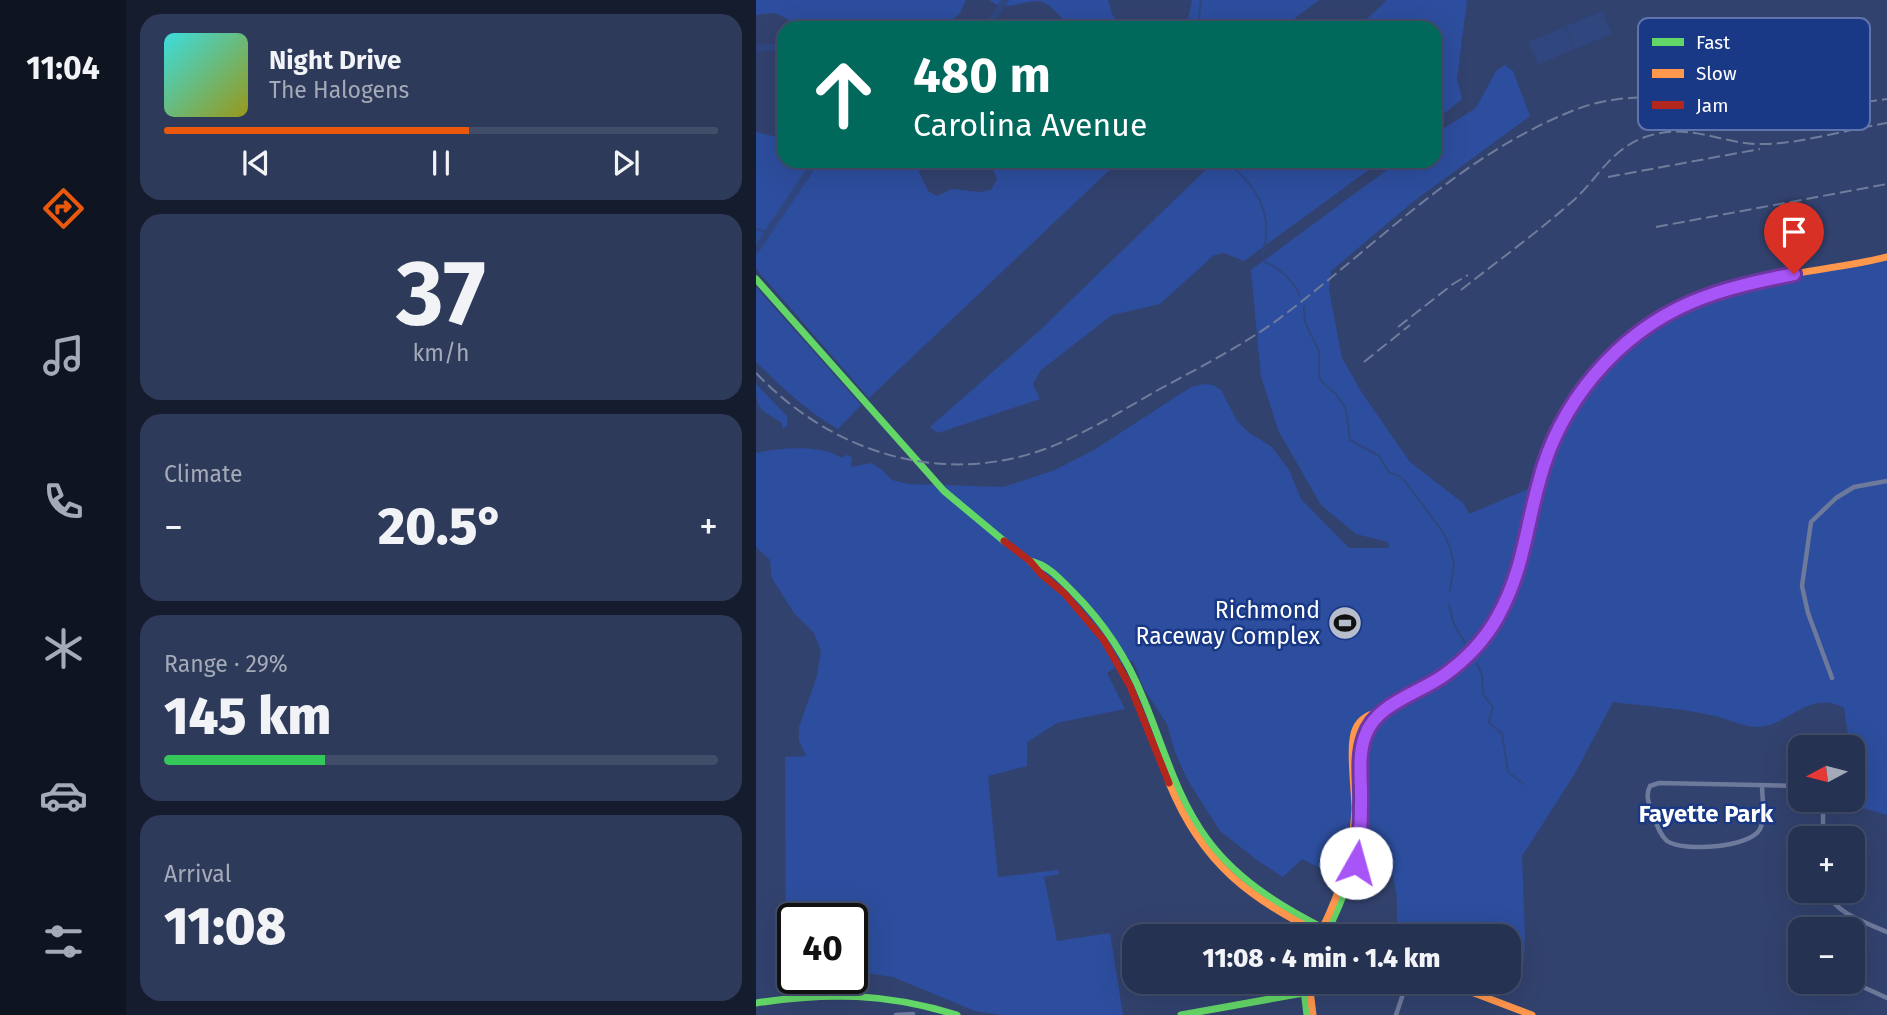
<!DOCTYPE html>
<html lang="en">
<head>
<meta charset="utf-8">
<style>
  :root { --surface:#263252; --page:#2e3a59; --text:#f1f3f6; --muted:#a4aab8; --line:#424d69; --accent:#ea580c }
  body { margin:0; font-family:"Fira Sans",sans-serif; background:var(--page); color:var(--text); height:100vh; display:flex; flex-direction:column; font-size:26px; white-space:nowrap }
  * { box-sizing:border-box; margin:0 }
  p { font-size:23px; color:var(--muted) }
  .icon { flex:none; width:38px; height:38px; fill:none; stroke:currentColor; stroke-width:2; stroke-linecap:round; stroke-linejoin:round }
  .map { position:relative; flex:1; overflow:hidden }
  .drawer { display:flex; flex-direction:column; gap:14px; padding:14px; background:#151c2d; width:630px }
  .drawer>* { flex:none }
  .hud { position:absolute; left:21px; top:21px; width:665px; height:147px; border-radius:21px; box-shadow:0 7px 28px #0002,0 0 0 2px var(--line); background:#00695c; color:#fff; overflow:hidden }
  .needle { width:46px; rotate:263deg }
  .tools { position:absolute; left:1032px; top:735px; display:grid; gap:14px }
  .tools a { display:grid; place-items:center; width:77px; height:77px; border-radius:14px; background:var(--surface); box-shadow:0 7px 28px #0002,0 0 0 2px var(--line); font-size:35px }
  .speed { position:absolute; left:21px; top:903px; display:flex; gap:14px; font-size:35px; font-weight:700; text-align:center }
  .speed>* { display:grid; place-content:center; width:91px; height:91px; border-radius:50%; background:var(--surface); box-shadow:0 7px 28px #0002,0 0 0 2px var(--line); line-height:1 }
  .speed .limit { border:4px solid #111; border-radius:10px; background:#fff; color:#111 }
  .pin { position:absolute; display:grid; place-items:center; width:60px; height:60px; color:#fff; margin:-72px -30px; border-radius:50% 50% 50% 0; rotate:-45deg; box-shadow:0 0 7px #0007 }
  .pin .icon { rotate:45deg }
  .me { position:absolute; width:77px; margin:-38px; rotate:7deg; stroke-linejoin:round; filter:drop-shadow(0 0 5px #0008) }
  .turn { display:flex; align-items:center; gap:24px; height:147px; padding:0 21px; font-size:32px }
  .turn .icon { width:91px; height:91px; stroke-width:2.5 }
  .turn b { display:block; font-size:49px; line-height:60px }
  .big { font-size:52px; font-weight:800; line-height:1.1 }
  .drawer .card { flex:1; display:flex; flex-direction:column; justify-content:center; gap:10px; min-width:0; padding:0 24px; border-radius:21px; background:var(--page) }
  .drawer .dial { align-items:center; gap:0 }
  .dial b { font-size:91px; line-height:1 }
  .song { display:flex; align-items:center; gap:21px }
  .cover { width:84px; height:84px; border-radius:10px; background:linear-gradient(135deg,hsl(180 70% 55%),hsl(60 70% 35%)) }
  .played { height:7px; border-radius:4px; background:linear-gradient(90deg,var(--accent) 55%,var(--line) 55%) }
  .keys { display:flex; justify-content:space-around; direction:ltr }
  .heat { display:flex; justify-content:space-between; align-items:center; font-size:38px; direction:ltr }
  .charge { height:10px; border-radius:5px; background:linear-gradient(90deg,#34c759 29%,var(--line) 0) }
  .trip { position:absolute; left:366px; top:924px; width:399px; height:70px; border-radius:21px; background:var(--surface); box-shadow:0 7px 28px #0002,0 0 0 2px var(--line); font-weight:800; line-height:70px; text-align:center }
  main { display:flex; flex:1; min-height:0 }
  .dock { display:flex; flex-direction:column; width:126px; justify-content:space-around; align-items:center; background:#0f1421; color:var(--muted) }
  .dock .icon { width:49px; height:49px }
  .dock .selected { color:var(--accent) }
  .dock b { font-size:32px; color:var(--text) }
  .map>svg:first-child { display:block }
  .green { fill:#2d4e9e }
  .water { fill:#2f467f }
  .lines { fill:none; stroke-linecap:round; stroke-linejoin:round }
  .stream { stroke:#2f467f; stroke-width:2 }
  .river { stroke:#2f467f; stroke-width:7 }
  .street { stroke:#6e7a9b; stroke-width:4.5 }
  .fast { stroke:#63d668; stroke-width:7 }
  .slow { stroke:#ff974d; stroke-width:7 }
  .jam { stroke:#b3261e; stroke-width:7 }
  .rail { stroke:#6f7c9b; stroke-width:2; stroke-dasharray:12 5; stroke-linecap:butt }
  .route-casing { stroke:#6d37a1; stroke-width:18 }
  .route { stroke:#a855f7; stroke-width:12 }
  .labels { text-anchor:middle; dominant-baseline:central; stroke-width:5; stroke-linejoin:round; paint-order:stroke }
  .poi-label { font-size:23px; fill:#fff; stroke:#193886; text-anchor:end }
  .neighbourhood-label { font-size:24px; font-weight:bold; fill:#fff; stroke:#193886 }
  .key { fill:#193886; stroke:#5e74aa; stroke-width:2 }
  .key-label { font-size:19px; fill:#fff }
</style>
</head>
<body>
<main>
<nav class="dock">
<b>11:04</b>
<svg class="icon selected" aria-label="directions" viewBox="0 0 24 24"><path d="M12 3l9 9-9 9-9-9zM9 14v-3h6M13 9l2 2-2 2"/></svg>
<svg class="icon" aria-label="music" viewBox="0 0 24 24"><path d="M9 18V5l10-2v13"/><circle cx="6" cy="18" r="3"/><circle cx="16" cy="16" r="3"/></svg>
<svg class="icon" aria-label="phone" viewBox="0 0 24 24"><path d="M5 4h4l2 5-3 2q2 4 5 5l2-3 5 2v4C11 20 4 13 5 4z"/></svg>
<svg class="icon" aria-label="climate" viewBox="0 0 24 24"><path d="M12 3v18M4 7l16 10M4 17L20 7"/></svg>
<svg class="icon" aria-label="car" viewBox="0 0 24 24"><path d="M5 17H2v-5l4-1 3-4h7l3 4 3 1v5h-3M9 17h6M6 11h13"/><circle cx="7" cy="17" r="2"/><circle cx="17" cy="17" r="2"/></svg>
<svg class="icon" aria-label="filters" viewBox="0 0 24 24"><path d="M4 7h16M4 17h16"/><circle cx="9" cy="7" r="2"/><circle cx="15" cy="17" r="2"/></svg>
</nav>
<section class="drawer">
<div class="card">
<div class="song"><i class="cover"></i><div><b>Night Drive</b><p>The Halogens</p></div></div>
<div class="played"></div>
<div class="keys"><svg class="icon" aria-label="previous" viewBox="0 0 24 24"><path d="M18 5L8 12l10 7zM5 5v14"/></svg><svg class="icon" aria-label="pause" viewBox="0 0 24 24"><path d="M8 5v14M16 5v14"/></svg><svg class="icon" aria-label="next" viewBox="0 0 24 24"><path d="M6 5l10 7-10 7zM19 5v14"/></svg></div>
</div>
<div class="card dial"><b>37</b><p>km/h</p></div>
<div class="card"><p>Climate</p>
<div class="heat"><a>−</a><b class="big">20.5°</b><a>+</a></div>
</div>
<div class="card"><p>Range · 29%</p><b class="big">145 km</b><div class="charge"></div></div>
<div class="card"><p>Arrival</p><b class="big">11:08</b></div>
</section>
<div class="map">
<svg width="1131" height="1015" viewBox="0 0 1131 1015">
  <rect width="100%" height="100%" fill="#32426e"/>
  <g class="green">
    <path d="M0,0H210L204,13L188,28H42C26,14 21,11 0,15Z"/>
    <path d="M233,0H352L356,14L365,28H314C305,18 297,5 284,1C266,0 250,13 233,0Z"/>
    <polygon points="436,0 563,0 526,28 430,28"/>
    <polygon points="631,0 711,0 701,79 706,99 679,121 679,28 601,28"/>
    <path d="M749,65L757,71L774,116L658,201L575,271L573,290L586,358L606,393L654,462L708,504L713,514L782,485L813,410L853,359L918,311L982,286L1131,257V815L1104,807L1097,770V747H1094L1088,708C1053,689 1033,726 1001,727C988,727 967,717 954,715C922,708 889,706 857,702L818,775L766,856L769,937L768,961L760,976L753,974L752,936L641,935V896L629,841L615,842L598,838L592,866L564,868L546,859L527,877L501,860L464,831L431,779L419,752L411,724L388,689L377,661H369L351,673L369,709L301,723L271,742V766L232,776L242,877L302,870L303,874L288,877L301,941L354,933L367,1015H246L219,1011L137,977L96,971V919H37V974H30L29,757L50,756L43,740V727L61,676L65,651L58,633L38,613L16,578L14,560L0,547V453C25,448 63,444 86,458L90,455L94,456L96,459L95,467L115,463L126,470L136,480L152,484L248,487L299,470L338,450L435,387L448,384L457,385L465,390L481,421L492,432L516,447L533,470L545,499L593,548H633L632,542L600,534L565,505L523,432L505,377L495,270L643,161H679V134L720,108L740,71Z"/>
    <polygon points="0,132 28,139 28,161 118,161 161,167 172,191 181,196 196,189 224,192 235,190 241,179 233,161 363,161 113,398 0,269"/>
    <polygon points="459,161 625,161 488,261 468,253 458,255 404,304 356,315 285,370 277,384 284,399 182,433 174,427 283,331"/>
    <path d="M0,287L105,405L82,429C50,411 26,387 0,362Z"/>
    <path d="M0,384L31,416V426L27,429L25,422C5,409 0,412 0,384Z"/>
  </g>
  <g class="water">
    <polygon points="846,11 856,34 819,49 810,26"/>
    <polygon points="809,27 818,49 782,65 772,42"/>
  </g>
  <g class="lines">
    <g class="stream">
      <polyline points="442,28 445,0"/>
      <path d="M469,161C502,185 519,215 506,255L510,263C523,267 539,283 544,296"/>
      <polyline points="0,229 12,232"/>
      <polyline points="548,306 549,322 563,351 563,375 565,381 581,395 590,410 594,440 623,456 633,473 642,475 648,480 687,532 695,550 698,565 694,590"/>
      <polyline points="693,604 697,622 709,643"/>
      <polyline points="721,664 726,675 727,694 737,707 733,722 746,734 752,772 768,784"/>
    </g>
    <g class="river">
      <polyline points="227,28 237,19 249,0"/>
      <polyline points="0,48 28,47"/>
      <polyline points="0,250 60,161"/>
    </g>
    <g class="street">
      <polyline points="1076,678 1052,613 1046,586 1055,522 1080,498 1098,487 1131,481"/>
      <path d="M1006,785C1006,798 1010,817 1004,829C994,848 927,852 911,841C903,834 900,822 896,812C893,803 889,796 894,786L903,783L1045,786"/>
      <polyline points="1067,800 1067,838"/>
      <path d="M1070,891C1080,914 1109,922 1131,932"/>
      <polyline points="1096,982 1131,998"/>
      <polyline points="140,1015 157,1014"/>
      <polyline points="640,1015 651,982"/>
    </g>
    <g class="fast">
      <polyline points="0,279 188,491 248,541"/>
      <path d="M274,561C292,565 304,579 317,592C347,622 371,658 387,698C407,745 420,797 451,839C484,884 534,912 583,936"/>
      <path d="M569,936C587,900 601,865 604,825C606,795 596,757 611,730C626,704 656,696 680,681C732,649 758,594 770,536"/>
      <polyline points="547,982 551,1015"/>
      <path d="M0,1003C72,992 131,993 201,1015"/>
      <polyline points="425,1015 553,992"/>
    </g>
    <g class="slow">
      <path d="M770,536C775,512 780,487 789,464C826,361 906,303 1011,279C1051,270 1091,267 1131,257"/>
      <path d="M413,783C446,864 493,898 569,936"/>
      <path d="M566,929C585,891 597,852 599,809C599,790 592,743 600,728C605,717 615,714 626,710"/>
      <polyline points="553,982 557,1015"/>
      <polyline points="689,982 776,1015"/>
    </g>
    <polyline class="jam" points="248,541 274,561 285,574 308,593 347,639 374,686 413,783"/>
    <g class="rail">
      <polyline points="852,177 1004,149"/>
      <polyline points="900,227 1131,184"/>
      <path d="M705,290C743,260 782,232 818,200C843,177 854,150 889,137C937,121 966,146 1010,144C1047,143 1094,129 1131,123"/>
      <polyline points="642,327 697,284 712,275"/>
      <polyline points="608,362 654,325"/>
      <path d="M0,373C75,452 184,487 289,449C329,434 365,411 402,390C446,366 492,343 532,312C625,241 706,155 816,111C882,84 949,105 1017,108C1055,110 1093,104 1131,99"/>
    </g>
  </g>
  <g class="lines">
    <g class="route-casing">
      <path id="route" d="M600,863C604,844 605,824 605,805C606,782 601,758 609,736C620,704 661,694 687,676C708,661 728,641 741,618C767,572 769,532 783,482C803,403 861,334 936,302C969,288 1004,281 1038,274"/>
    </g>
    <use href="#route" class="route"/>
  </g>
  <defs>
    <g id="stadium-disc" transform="scale(1.75)"><circle r="9.5" fill="#b7bdcc" stroke="#193886"/><path d="M0-5a6.5 5 0 1 0 0 10a6.5 5 0 1 0 0-10ZM-3.5-1.8h7v3.6h-7Z" fill="#111"/></g>
  </defs>
  <g fill-rule="evenodd">
    <use href="#stadium-disc" x="589" y="623"/>
  </g>
  <g class="labels">
    <g class="poi-label">
      <text x="564" y="610">Richmond<tspan x="564" dy="26">Raceway Complex</tspan></text>
    </g>
    <g class="neighbourhood-label">
      <text x="950" y="814">Fayette Park</text>
    </g>
  </g>
  <rect x="882" y="18" width="232" height="112" rx="10" class="key"/>
  <rect x="896" y="38" width="32" height="8" fill="#63d668"/>
  <rect x="896" y="69" width="32" height="9" fill="#ff974d"/>
  <rect x="896" y="101" width="32" height="8" fill="#b3261e"/>
  <g class="key-label">
    <text x="940" y="49">Fast</text>
    <text x="940" y="80">Slow</text>
    <text x="940" y="112">Jam</text>
  </g>
</svg>
<div class="tools">
<a><svg class="needle" viewBox="-14 -14 28 28"><path d="M0-13l5 13h-10z" fill="#e53935"/><path d="M0 13l5-13h-10z" fill="#a4aab8"/></svg></a>
<a>+</a>
<a>−</a>
</div>
<div class="speed"><div class="limit">40</div></div>
<div class="pin" style="left:1038px;top:274px;background:#d93025"><svg class="icon" aria-label="arrive" viewBox="0 0 24 24"><path d="M6 21V4h12l-3 4 3 4H6"/></svg></div>
<svg class="me" style="left:600px;top:863px" viewBox="-20 -20 40 40"><circle r="19" fill="#fff"/><path d="M0-13L10 11 0 6-10 11z" fill="#a855f7"/></svg>
<div class="trip">11:08 · 4 min · 1.4 km</div>
<div class="hud">
<div class="turn"><svg class="icon" aria-label="ahead" viewBox="0 0 24 24"><path d="M12 20V5M6 11l6-6 6 6"/></svg><div><b>480 m</b>Carolina Avenue</div></div>
</div>
</div>
</main>
</body>
</html>
